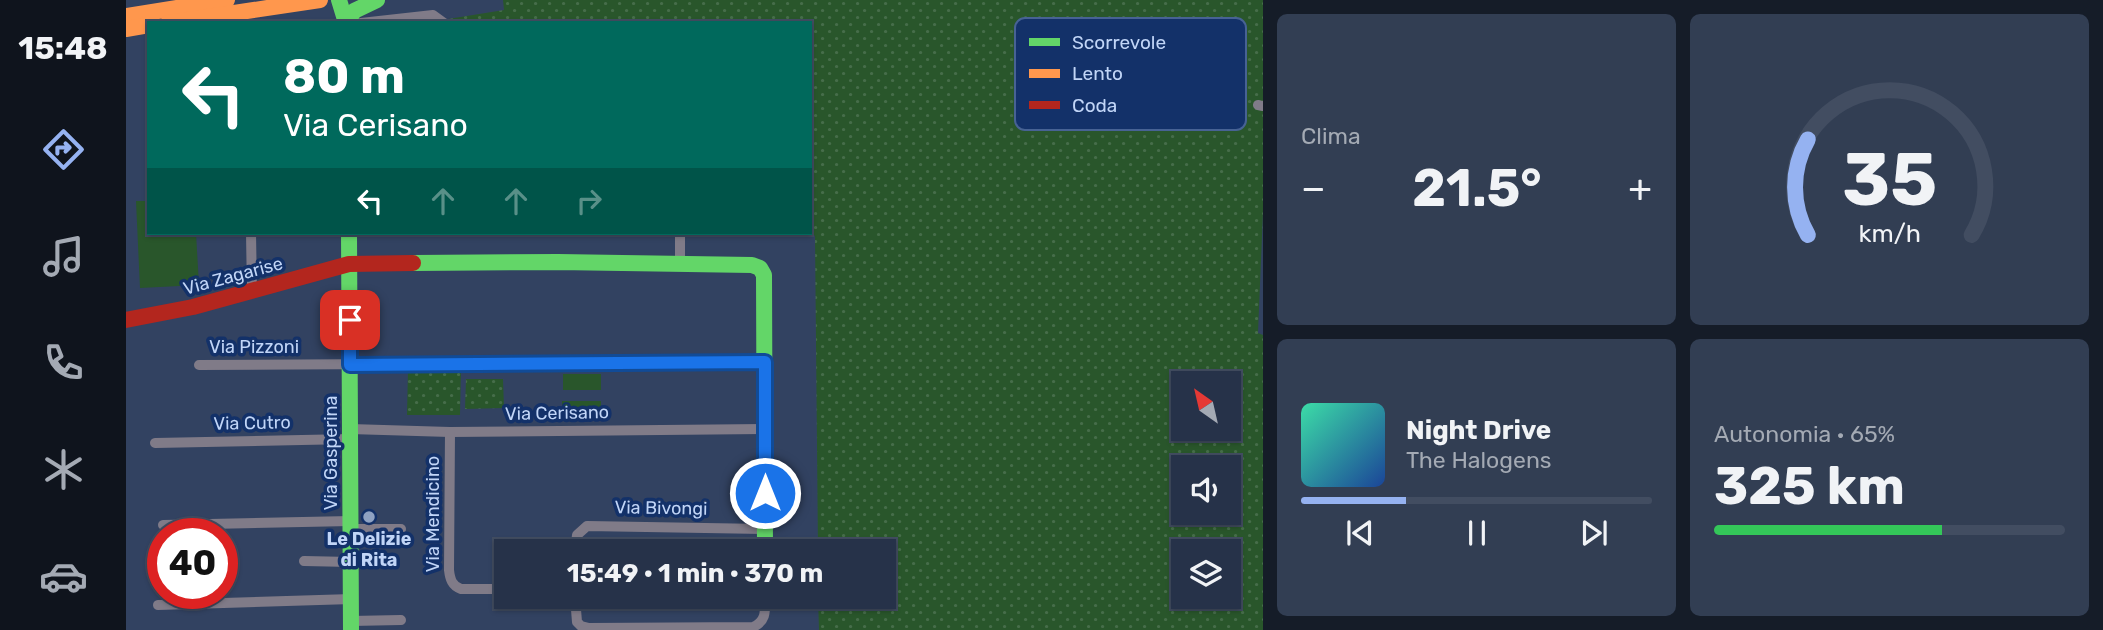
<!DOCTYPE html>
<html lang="it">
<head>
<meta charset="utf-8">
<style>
  :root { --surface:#263249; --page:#323e53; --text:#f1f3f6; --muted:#a4aab4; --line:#424d61; --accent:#95b2f1 }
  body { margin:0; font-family:Rubik,sans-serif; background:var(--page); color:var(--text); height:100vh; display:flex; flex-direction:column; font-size:26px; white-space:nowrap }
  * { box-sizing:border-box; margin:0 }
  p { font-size:23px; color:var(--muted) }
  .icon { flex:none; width:38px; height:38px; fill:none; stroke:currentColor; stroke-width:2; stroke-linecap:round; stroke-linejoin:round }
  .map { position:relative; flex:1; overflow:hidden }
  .sheet { display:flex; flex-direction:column; gap:14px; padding:14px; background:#151c28; width:840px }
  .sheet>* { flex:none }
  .hud { position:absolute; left:21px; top:21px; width:665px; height:214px; border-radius:0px; box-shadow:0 2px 5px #0004,0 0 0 2px var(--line); background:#00695c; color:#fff; overflow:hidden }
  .needle { width:46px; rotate:326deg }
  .buttons { position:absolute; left:1045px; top:371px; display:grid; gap:14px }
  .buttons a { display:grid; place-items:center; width:70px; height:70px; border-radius:0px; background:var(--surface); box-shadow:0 2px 5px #0004,0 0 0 2px var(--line); font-size:35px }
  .speed { position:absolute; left:21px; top:518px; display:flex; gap:14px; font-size:35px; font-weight:700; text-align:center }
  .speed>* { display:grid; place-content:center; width:91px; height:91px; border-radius:50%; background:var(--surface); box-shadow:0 2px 5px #0004,0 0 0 2px var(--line); line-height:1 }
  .speed .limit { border:10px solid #d22; background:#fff; color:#111 }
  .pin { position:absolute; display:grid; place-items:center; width:60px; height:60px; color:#fff; margin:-30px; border-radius:14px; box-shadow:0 4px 10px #0006 }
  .me { position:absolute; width:77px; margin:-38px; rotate:0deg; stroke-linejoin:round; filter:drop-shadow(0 0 5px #0008) }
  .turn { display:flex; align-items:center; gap:24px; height:147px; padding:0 21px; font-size:32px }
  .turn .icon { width:91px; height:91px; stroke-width:2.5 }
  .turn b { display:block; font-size:49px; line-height:60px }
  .lanes { display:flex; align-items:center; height:66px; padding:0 21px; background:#0003; justify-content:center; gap:35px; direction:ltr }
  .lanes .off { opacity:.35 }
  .big { font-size:52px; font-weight:700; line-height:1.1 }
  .sheet .tile { flex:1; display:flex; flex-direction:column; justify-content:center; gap:10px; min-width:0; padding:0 24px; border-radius:10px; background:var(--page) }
  .sheet .dial { align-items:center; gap:0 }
  .dial svg { height:182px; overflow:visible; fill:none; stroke:var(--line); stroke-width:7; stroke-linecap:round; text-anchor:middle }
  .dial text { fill:var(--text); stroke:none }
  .song { display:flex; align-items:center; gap:21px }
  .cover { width:84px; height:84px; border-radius:10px; background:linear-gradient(135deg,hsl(160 70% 55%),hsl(220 70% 35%)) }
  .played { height:7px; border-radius:4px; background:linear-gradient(90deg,var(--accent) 30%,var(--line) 30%) }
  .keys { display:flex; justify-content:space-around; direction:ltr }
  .heat { display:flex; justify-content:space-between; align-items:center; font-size:38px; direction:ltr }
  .charge { height:10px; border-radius:5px; background:linear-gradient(90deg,#34c759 65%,var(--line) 0) }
  .sheet .tiles { flex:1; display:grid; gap:14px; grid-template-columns:repeat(2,1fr) }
  .trip { position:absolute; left:368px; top:539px; width:402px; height:70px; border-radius:0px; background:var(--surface); box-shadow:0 2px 5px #0004,0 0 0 2px var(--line); font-weight:700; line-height:70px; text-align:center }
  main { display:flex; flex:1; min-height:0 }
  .tab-bar { display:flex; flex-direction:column; width:126px; justify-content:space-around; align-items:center; background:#0f141d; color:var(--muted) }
  .tab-bar .icon { width:49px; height:49px }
  .tab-bar .current { color:var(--accent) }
  .tab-bar b { font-size:32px; color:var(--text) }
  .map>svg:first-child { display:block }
  .grass { fill:url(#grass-dots); fill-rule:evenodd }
  .pitch { fill:#29562b }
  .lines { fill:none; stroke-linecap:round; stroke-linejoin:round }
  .street { stroke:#807b88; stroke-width:10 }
  .fast { stroke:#63d668; stroke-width:16 }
  .slow { stroke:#ff974d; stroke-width:16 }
  .jam { stroke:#b3261e; stroke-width:16 }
  .route-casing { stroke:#114b97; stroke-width:18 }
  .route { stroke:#1a73e8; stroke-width:12 }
  .poi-dot { fill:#8fa2c2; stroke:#133169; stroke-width:2.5 }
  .labels { text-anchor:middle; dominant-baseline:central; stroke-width:7; stroke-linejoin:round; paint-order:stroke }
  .street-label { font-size:18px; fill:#c1d5f7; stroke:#133169 }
  .poi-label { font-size:18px; font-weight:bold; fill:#c1d5f7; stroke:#133169 }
  .key { fill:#133169; stroke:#476294; stroke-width:2 }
  .key-label { font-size:19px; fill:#c1d5f7 }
</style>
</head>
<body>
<main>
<nav class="tab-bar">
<b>15:48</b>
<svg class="icon current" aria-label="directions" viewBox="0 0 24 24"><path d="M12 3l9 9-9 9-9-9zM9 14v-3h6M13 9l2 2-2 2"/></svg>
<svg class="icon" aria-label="music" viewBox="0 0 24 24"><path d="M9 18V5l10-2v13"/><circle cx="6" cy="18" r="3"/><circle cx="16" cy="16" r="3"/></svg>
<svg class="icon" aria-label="phone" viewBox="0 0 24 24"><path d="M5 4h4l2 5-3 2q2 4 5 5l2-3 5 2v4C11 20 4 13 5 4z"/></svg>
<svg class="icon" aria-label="climate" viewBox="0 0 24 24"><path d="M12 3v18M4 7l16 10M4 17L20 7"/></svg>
<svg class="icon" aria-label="car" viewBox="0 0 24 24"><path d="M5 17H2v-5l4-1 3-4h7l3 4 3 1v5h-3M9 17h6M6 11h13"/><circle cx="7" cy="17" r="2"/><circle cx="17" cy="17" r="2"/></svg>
</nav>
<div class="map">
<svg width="1137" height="630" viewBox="0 0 1137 630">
  <defs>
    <pattern id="grass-dots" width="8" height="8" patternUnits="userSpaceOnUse" patternTransform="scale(1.75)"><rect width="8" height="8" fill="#29562b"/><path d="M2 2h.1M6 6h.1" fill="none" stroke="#466d4a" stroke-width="1.8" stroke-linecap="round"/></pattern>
  </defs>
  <rect width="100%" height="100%" fill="#324261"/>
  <g class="grass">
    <path d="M377,0H1137V212L1132,333L1137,335V630H693L692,597H758V551H692L689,236L684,232V23H326L322,19L378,10ZM1057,383H1102V429H1057ZM1057,467H1102V513H1057ZM1057,551H1102V597H1057Z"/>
    <polygon points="282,369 335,369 334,415 281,415"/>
    <polygon points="340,379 377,379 378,408 339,409"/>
  </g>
  <g class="pitch">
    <polygon points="10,201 23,201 23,233 70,233 73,285 14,288"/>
    <rect x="437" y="374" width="38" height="16"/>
    <rect x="436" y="401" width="39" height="16"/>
  </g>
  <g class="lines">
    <g class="street">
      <polyline points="235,23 307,15 318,23"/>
      <polyline points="1132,105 1137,106"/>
      <polyline points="125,233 126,292"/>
      <polyline points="554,264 554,233"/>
      <polyline points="73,365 639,362"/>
      <polyline points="224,429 324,432 639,429"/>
      <path d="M324,432L323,570C324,579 326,586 335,589H380"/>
      <polyline points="29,443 224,439"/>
      <polyline points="37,525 225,521"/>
      <polyline points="225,529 275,529"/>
      <polyline points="449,551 451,535 461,526 639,529"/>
      <polyline points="178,561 225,562"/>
      <path d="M449,597L451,622L455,626L463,628L627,627C641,621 639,610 639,597"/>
      <polyline points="32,605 226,599"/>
      <polyline points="225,621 275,620"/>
    </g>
    <g class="fast">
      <polyline points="213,0 220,23"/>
      <polyline points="221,23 228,11 251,0"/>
      <polyline points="223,233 225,630"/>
      <polyline points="287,263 432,262 626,265 634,268 638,275 639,551"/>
    </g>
    <g class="slow">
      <polyline points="0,16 101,0"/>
      <polyline points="42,23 194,0"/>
      <polyline points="0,29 23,25"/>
    </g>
    <polyline class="jam" points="0,320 67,307 223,264 287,263"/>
  </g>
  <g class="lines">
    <g class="route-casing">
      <polyline id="route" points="224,320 224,365 639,362 639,493"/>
    </g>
    <use href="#route" class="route"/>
  </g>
  <circle class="poi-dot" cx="243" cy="517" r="7"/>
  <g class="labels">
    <g class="street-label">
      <text transform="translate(107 276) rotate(-15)">Via Zagarise</text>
      <text x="128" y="347">Via Pizzoni</text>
      <text transform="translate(431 413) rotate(-1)">Via Cerisano</text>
      <text transform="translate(126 423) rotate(-1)">Via Cutro</text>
      <text transform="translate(205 453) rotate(-90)">Via Gasperina</text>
      <text transform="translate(535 508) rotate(1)">Via Bivongi</text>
      <text transform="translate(307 514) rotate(-90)">Via Mendicino</text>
    </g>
    <g class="poi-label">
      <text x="243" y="539">Le Delizie<tspan x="243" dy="21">di Rita</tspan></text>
    </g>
  </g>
  <rect x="889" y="18" width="231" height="112" rx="10" class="key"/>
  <rect x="903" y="38" width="31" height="8" fill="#63d668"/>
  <rect x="903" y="69" width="31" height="9" fill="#ff974d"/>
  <rect x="903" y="101" width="31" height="8" fill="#b3261e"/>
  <g class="key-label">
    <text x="946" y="49">Scorrevole</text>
    <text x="946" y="80">Lento</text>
    <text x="946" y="112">Coda</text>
  </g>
</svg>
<div class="buttons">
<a><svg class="needle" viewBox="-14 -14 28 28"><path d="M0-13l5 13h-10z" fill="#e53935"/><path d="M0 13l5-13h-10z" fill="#a4aab4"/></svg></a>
<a><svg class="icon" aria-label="sound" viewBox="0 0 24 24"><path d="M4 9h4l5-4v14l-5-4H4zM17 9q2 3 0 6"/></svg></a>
<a><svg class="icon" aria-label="layers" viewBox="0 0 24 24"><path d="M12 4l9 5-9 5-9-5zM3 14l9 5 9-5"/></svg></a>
</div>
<div class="speed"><div class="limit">40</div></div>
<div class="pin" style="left:224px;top:320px;background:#d93025"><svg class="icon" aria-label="arrive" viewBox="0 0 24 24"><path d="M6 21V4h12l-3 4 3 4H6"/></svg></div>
<svg class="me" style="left:639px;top:493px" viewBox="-20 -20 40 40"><circle r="17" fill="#1a73e8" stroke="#fff" stroke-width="3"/><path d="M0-11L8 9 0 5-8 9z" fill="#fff"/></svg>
<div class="trip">15:49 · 1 min · 370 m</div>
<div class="hud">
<div class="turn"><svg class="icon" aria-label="left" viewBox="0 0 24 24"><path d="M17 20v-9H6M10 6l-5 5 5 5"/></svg><div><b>80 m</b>Via Cerisano</div></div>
<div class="lanes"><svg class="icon" aria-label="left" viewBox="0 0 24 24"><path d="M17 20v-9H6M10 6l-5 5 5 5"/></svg><svg class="icon off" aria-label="ahead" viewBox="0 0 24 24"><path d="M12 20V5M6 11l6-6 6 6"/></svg><svg class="icon off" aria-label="ahead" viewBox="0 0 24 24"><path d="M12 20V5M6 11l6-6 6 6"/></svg><svg class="icon off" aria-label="right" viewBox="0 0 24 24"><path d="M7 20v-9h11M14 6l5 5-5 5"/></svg></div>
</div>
</div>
<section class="sheet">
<div class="tiles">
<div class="tile"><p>Clima</p>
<div class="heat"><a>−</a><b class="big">21.5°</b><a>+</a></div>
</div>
<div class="tile dial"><svg viewBox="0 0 100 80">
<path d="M14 69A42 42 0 1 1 86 69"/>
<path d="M14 69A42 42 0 0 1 14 27" stroke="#95b2f1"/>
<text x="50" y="56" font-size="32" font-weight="700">35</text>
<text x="50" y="72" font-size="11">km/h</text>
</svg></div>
<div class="tile">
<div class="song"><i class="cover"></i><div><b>Night Drive</b><p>The Halogens</p></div></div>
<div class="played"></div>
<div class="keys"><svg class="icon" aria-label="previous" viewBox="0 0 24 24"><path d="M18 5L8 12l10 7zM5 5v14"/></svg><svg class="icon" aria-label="pause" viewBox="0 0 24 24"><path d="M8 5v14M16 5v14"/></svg><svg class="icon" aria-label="next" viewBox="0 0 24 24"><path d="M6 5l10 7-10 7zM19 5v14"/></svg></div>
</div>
<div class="tile"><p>Autonomia · 65%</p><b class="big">325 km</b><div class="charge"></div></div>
</div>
</section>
</main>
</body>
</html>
